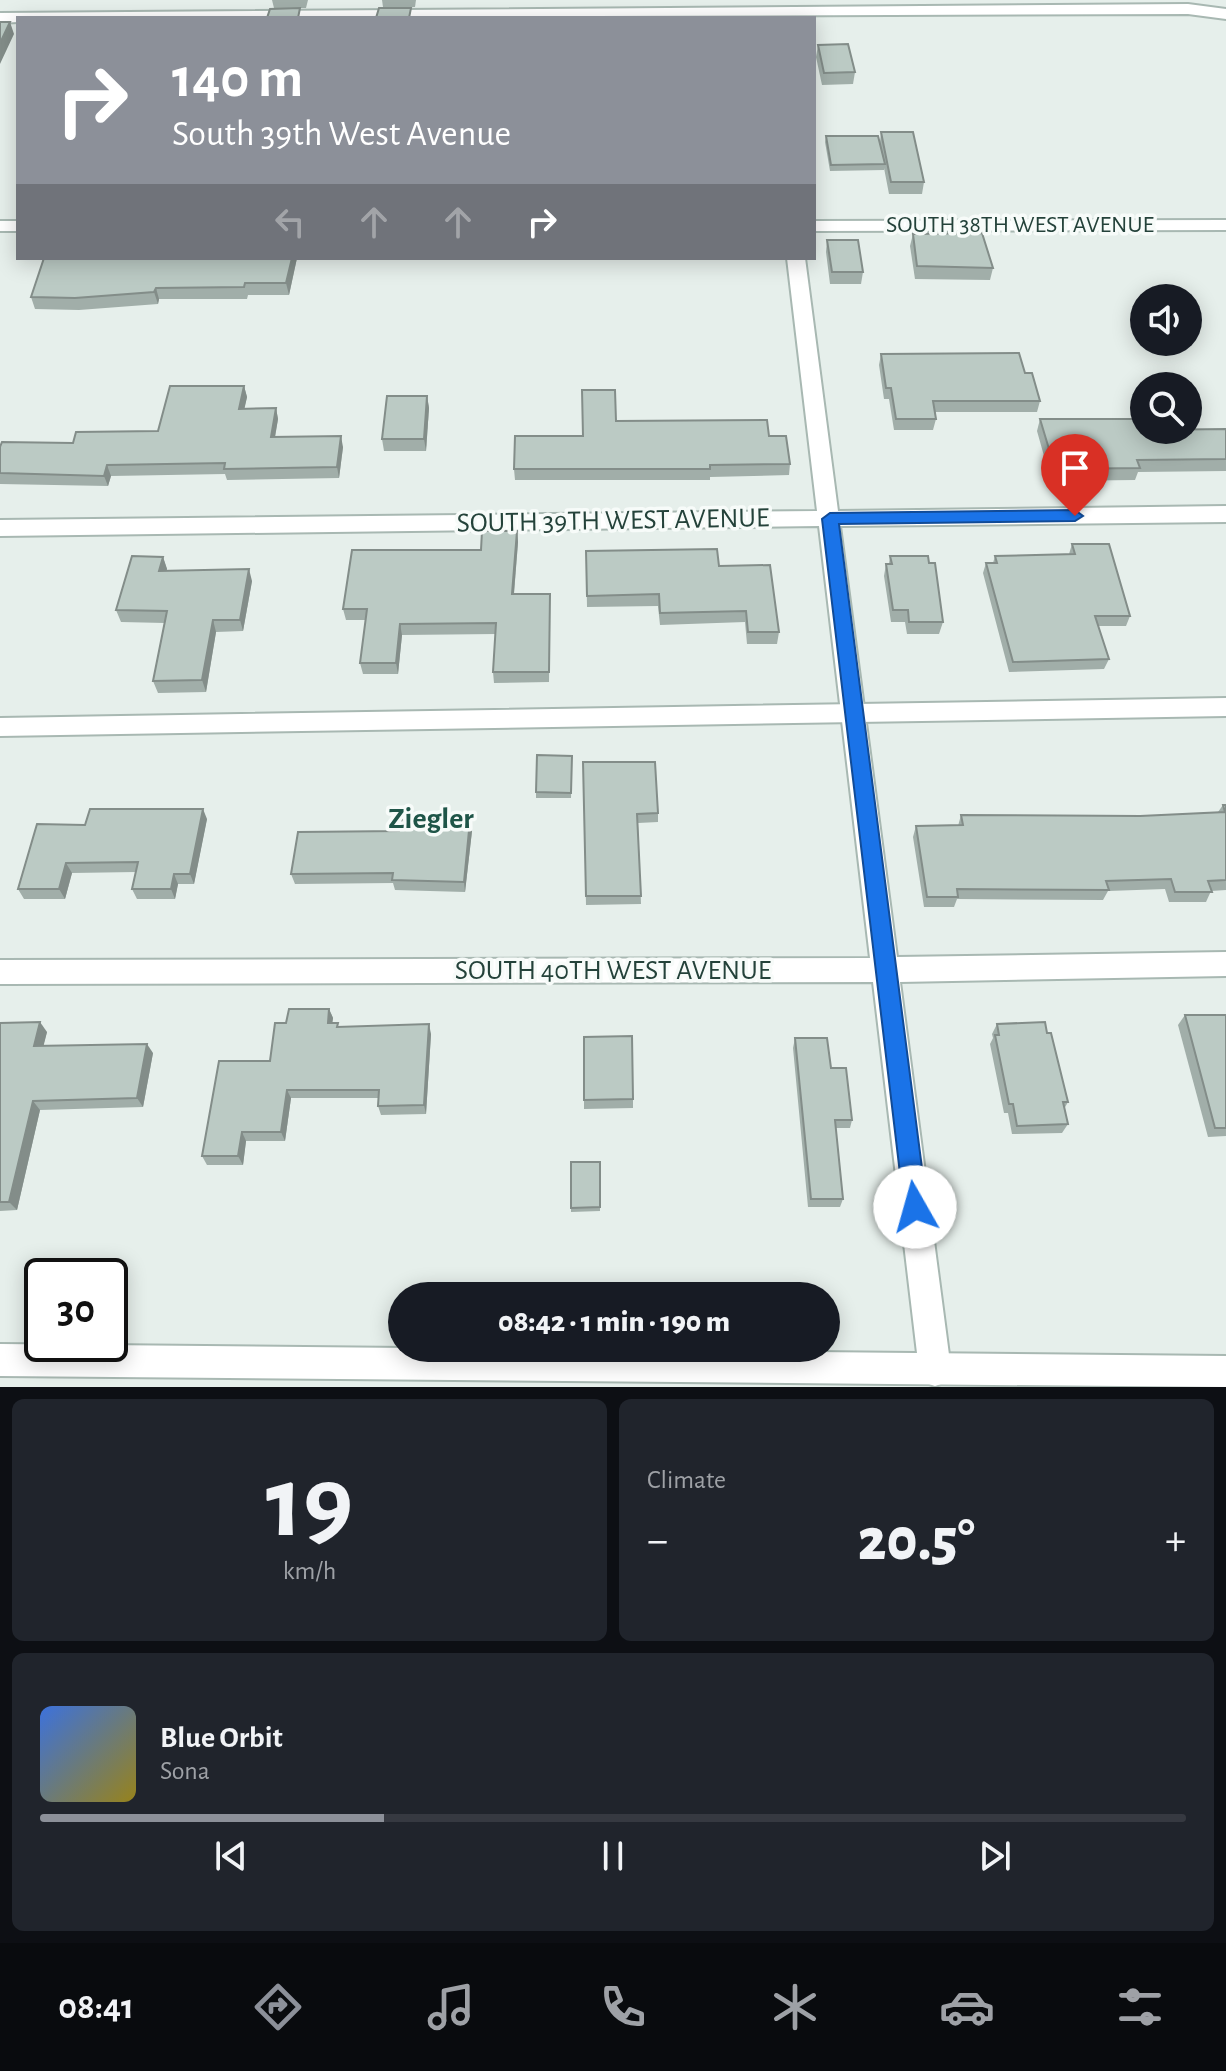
<!DOCTYPE html>
<html lang="en">
<head>
<meta charset="utf-8">
<style>
  :root { --surface:#171b24; --page:#20242c; --text:#f1f3f6; --muted:#9ea1a6; --line:#363941; --accent:#8c9099 }
  body { margin:0; font-family:"Alegreya Sans",sans-serif; background:var(--page); color:var(--text); height:100vh; display:flex; flex-direction:column; font-size:30px; white-space:nowrap }
  * { box-sizing:border-box; margin:0 }
  p { font-size:26px; color:var(--muted) }
  .icon { flex:none; width:44px; height:44px; fill:none; stroke:currentColor; stroke-width:2; stroke-linecap:round; stroke-linejoin:round }
  .map { position:relative; height:1387px; overflow:hidden }
  .side { display:flex; flex-direction:column; gap:12px; padding:12px; background:#0d0f14; flex:1 }
  .side>* { flex:none }
  .banner { position:absolute; left:16px; top:16px; width:800px; height:244px; border-radius:0px; box-shadow:0 4px 20px #0003; background:#8c9099; color:#fff; overflow:hidden }
  .tools { position:absolute; left:1130px; top:284px; display:grid; gap:16px }
  .tools a { display:grid; place-items:center; width:72px; height:72px; border-radius:50%; background:var(--surface); box-shadow:0 4px 20px #0003; font-size:40px }
  .speed { position:absolute; left:24px; top:1258px; display:flex; gap:16px; font-size:40px; font-weight:700; text-align:center }
  .speed>* { display:grid; place-content:center; width:104px; height:104px; border-radius:50%; background:var(--surface); box-shadow:0 4px 20px #0003; line-height:1 }
  .speed .limit { border:4px solid #111; border-radius:12px; background:#fff; color:#111 }
  .pin { position:absolute; display:grid; place-items:center; width:68px; height:68px; color:#fff; margin:-82px -34px; border-radius:50% 50% 50% 0; rotate:-45deg; box-shadow:0 0 8px #0007 }
  .pin .icon { rotate:45deg }
  .me { position:absolute; width:88px; margin:-44px; rotate:353deg; stroke-linejoin:round; filter:drop-shadow(0 0 6px #0008) }
  .turn { display:flex; align-items:center; gap:28px; height:168px; padding:0 24px; font-size:36px }
  .turn .icon { width:104px; height:104px; stroke-width:2.5 }
  .turn b { display:block; font-size:56px; line-height:68px }
  .lanes { display:flex; align-items:center; height:76px; padding:0 24px; background:#0003; justify-content:center; gap:40px; direction:ltr }
  .lanes .off { opacity:.35 }
  .big { font-size:60px; font-weight:800; line-height:1.1 }
  .side .widget { flex:1; display:flex; flex-direction:column; justify-content:center; gap:12px; min-width:0; padding:0 28px; border-radius:12px; background:var(--page) }
  .side .dial { align-items:center; gap:0 }
  .dial b { font-size:104px; line-height:1 }
  .song { display:flex; align-items:center; gap:24px }
  .cover { width:96px; height:96px; border-radius:12px; background:linear-gradient(135deg,hsl(220 70% 55%),hsl(50 70% 35%)) }
  .played { height:8px; border-radius:4px; background:linear-gradient(90deg,var(--accent) 30%,var(--line) 30%) }
  .keys { display:flex; justify-content:space-around; direction:ltr }
  .heat { display:flex; justify-content:space-between; align-items:center; font-size:44px; direction:ltr }
  .side .tiles { flex:1; display:grid; gap:12px; grid-template-columns:1fr 1fr }
  .widget:last-child { grid-column:span 2 }
  .trip { position:absolute; left:388px; top:1282px; width:452px; height:80px; border-radius:40px; background:var(--surface); box-shadow:0 4px 20px #0003; font-weight:800; line-height:80px; text-align:center }
  .dock { display:flex; height:128px; justify-content:space-around; align-items:center; background:#090b0e; color:var(--muted) }
  .dock .icon { width:56px; height:56px }
  .dock .on { color:var(--accent) }
  .dock b { font-size:36px; color:var(--text) }
  .map>svg:first-child { display:block }
  .lines { fill:none; stroke-linecap:round; stroke-linejoin:round }
  .service-casing { stroke:#a8b8b2; stroke-width:4 }
  .minor-casing { stroke:#a8b8b2; stroke-width:4 }
  .tertiary-casing { stroke:#a8b8b2; stroke-width:4 }
  .service { fill:#fff; fill-rule:evenodd }
  .minor { fill:#fff; fill-rule:evenodd }
  .tertiary { fill:#fff; fill-rule:evenodd }
  .wall { fill:#a1aea9 }
  .shaded-wall { fill:#838d89 }
  .building { fill:#bbcac4; stroke:#838d89; stroke-width:2 }
  .route { fill:#1a73e8; stroke:#114b97; stroke-width:2 }
  .labels { text-anchor:middle; dominant-baseline:central; stroke-width:7; stroke-linejoin:round; paint-order:stroke }
  .far-street-label { font-size:24px; fill:#24423a; stroke:#f7fbf9 }
  .street-label { font-size:28px; fill:#24423a; stroke:#f7fbf9 }
  .neighbourhood-label { font-size:30px; font-weight:bold; fill:#1f5548; stroke:#f7fbf9 }
</style>
</head>
<body>
<div class="map">
<svg width="1226" height="1387" viewBox="0 0 1226 1387">
  <rect width="100%" height="100%" fill="#e6efeb"/>
  <g class="lines">
    <g class="service-casing">
      <polygon id="service" points="1226,698 1226,716 0,736 0,718"/>
    </g>
    <g class="minor-casing">
      <g id="minor">
        <polygon points="1188,4 1226,9 1226,19 1188,14 18,18 18,22 0,23 0,13"/>
        <polygon points="1226,220 1226,230 814,231 814,221"/>
        <rect x="0" y="221" width="18" height="10"/>
        <polygon points="787,258 805,258 838,511 1226,506 1226,522 840,526 897,957 1226,952 1226,976 900,982 951,1370 947,1382 935,1386 923,1382 919,1370 873,982 0,984 0,960 870,958 819,526 0,536 0,520 817,511"/>
      </g>
    </g>
    <g class="tertiary-casing">
      <polygon id="tertiary" points="0,1344 1226,1356 1226,1387 0,1376"/>
    </g>
    <use href="#service" class="service"/>
    <use href="#minor" class="minor"/>
    <use href="#tertiary" class="tertiary"/>
  </g>
  <g class="wall">
    <polygon points="272,0 308,0 306,8 274,8"/>
    <polygon points="382,0 416,0 415,7 383,7"/>
    <polygon points="818,45 855,72 853,84 822,85 816,57"/>
    <polygon points="881,132 924,182 922,194 889,194 884,168 884,170 830,171 825,142 826,136 880,142"/>
    <polygon points="913,234 993,268 990,280 915,279 910,246"/>
    <polygon points="827,240 863,272 861,284 830,284 826,252"/>
    <polygon points="297,258 289,295 248,295 247,299 159,299 158,304 79,310 35,309 31,297"/>
    <polygon points="881,354 1025,373 1040,401 1037,412 935,412 936,419 933,430 894,430 889,399 884,399 879,365"/>
    <polygon points="244,386 247,397 244,409 276,408 278,419 275,437 343,447 339,478 227,480 225,474 111,476 108,486 0,484 0,447 73,443 158,431"/>
    <polygon points="427,396 429,408 426,451 384,451 382,439"/>
    <polygon points="1040,419 1142,429 1226,429 1226,471 1138,472 1135,480 1051,481 1037,431"/>
    <polygon points="616,421 769,436 790,464 789,475 710,477 710,480 515,480 514,469"/>
    <polygon points="517,531 518,542 514,594 550,594 549,682 494,683 493,672 496,634 402,635 398,674 363,674 360,663 366,620 346,620 343,609 481,550"/>
    <polygon points="1072,544 1130,616 1126,626 1098,626 1109,659 1104,669 1009,672 983,573 986,563 993,563 995,556 1069,554"/>
    <polygon points="586,551 719,566 779,632 777,644 747,644 745,622 660,625 658,606 587,607"/>
    <polygon points="890,556 943,622 939,634 907,634 905,622 891,622 884,576 886,564 889,564"/>
    <polygon points="163,557 167,569 166,571 252,581 243,631 216,632 206,692 158,693 153,681 165,623 121,622 116,610"/>
    <polygon points="572,756 571,798 536,798 536,792"/>
    <polygon points="583,762 658,813 658,822 638,823 641,904 586,905"/>
    <polygon points="1223,805 1226,805 1226,890 1211,891 1206,902 1169,902 1165,889 1108,891 1103,900 957,899 954,907 924,907 913,837 916,826 958,826 961,815 1140,816 1218,812"/>
    <polygon points="207,819 194,884 178,884 175,899 137,899 132,889 136,872 72,873 65,899 24,899 18,889 85,825"/>
    <polygon points="399,831 472,831 465,892 395,890 393,883 295,884 291,874"/>
    <polygon points="329,1009 333,1018 332,1023 339,1027 431,1034 426,1114 381,1115 378,1106 378,1098 291,1098 285,1141 246,1141 243,1165 207,1165 202,1156 270,1061 286,1023"/>
    <polygon points="1185,1015 1226,1015 1226,1136 1208,1137 1178,1025"/>
    <polygon points="0,1023 47,1032 43,1046 153,1053 143,1107 40,1110 17,1210 0,1211"/>
    <polygon points="997,1024 1047,1033 1068,1102 1064,1109 1068,1124 1062,1133 1012,1134 1008,1113 1004,1113 990,1044 993,1038 992,1034"/>
    <polygon points="584,1037 633,1099 633,1108 584,1109"/>
    <polygon points="795,1038 831,1068 852,1120 850,1128 836,1128 843,1199 840,1207 808,1207 793,1048"/>
    <polygon points="571,1162 600,1162 600,1211 571,1212"/>
  </g>
  <g class="shaded-wall">
    <polygon points="10,22 14,34 0,64 0,43"/>
    <polygon points="292,258 297,258 289,295 286,283"/>
    <polygon points="156,288 159,299 158,304 154,292"/>
    <polygon points="244,386 247,397 242,420 239,409"/>
    <polygon points="427,396 429,408 426,451 424,439"/>
    <polygon points="276,408 278,419 273,448 271,437"/>
    <polygon points="341,436 343,447 339,478 337,467"/>
    <polygon points="107,465 111,476 108,486 104,476"/>
    <polygon points="517,531 518,542 513,604 512,594"/>
    <polygon points="163,557 167,569 163,583 159,571"/>
    <polygon points="249,569 252,581 243,631 240,620"/>
    <polygon points="213,620 216,632 206,692 202,680"/>
    <polygon points="400,624 402,635 398,674 396,663"/>
    <polygon points="203,809 207,819 194,884 190,874"/>
    <polygon points="470,820 472,831 465,892 464,882"/>
    <polygon points="66,863 72,873 65,899 59,889"/>
    <polygon points="174,874 178,884 175,899 171,889"/>
    <polygon points="329,1009 333,1018 331,1033 328,1023"/>
    <polygon points="40,1022 47,1032 41,1056 34,1046"/>
    <polygon points="429,1024 431,1034 426,1114 424,1105"/>
    <polygon points="147,1044 153,1053 143,1107 137,1098"/>
    <polygon points="287,1090 291,1098 285,1141 281,1132"/>
    <polygon points="33,1101 40,1110 17,1210 9,1202"/>
    <polygon points="242,1132 246,1141 243,1165 238,1156"/>
  </g>
  <g class="building">
    <polygon points="300,8 298,18 267,18 270,9"/>
    <polygon points="379,8 411,8 409,18 376,18"/>
    <polygon points="0,22 10,22 0,43"/>
    <polygon points="848,44 855,72 824,73 818,45"/>
    <polygon points="881,132 913,132 924,182 891,182"/>
    <polygon points="826,136 878,136 885,164 831,165"/>
    <polygon points="982,233 993,268 917,266 913,234"/>
    <polygon points="827,240 858,240 863,272 832,272"/>
    <polygon points="44,258 292,258 286,283 245,283 244,287 156,288 154,292 75,298 31,297"/>
    <polygon points="1019,353 1025,373 1032,373 1040,401 933,401 936,419 896,419 891,388 886,388 881,354"/>
    <polygon points="170,386 244,386 239,409 276,408 271,437 341,436 337,467 224,469 225,463 107,465 104,476 0,473 0,447 2,442 73,443 76,432 158,431"/>
    <polygon points="582,390 615,390 616,421 767,420 769,436 786,436 790,464 710,465 710,469 514,469 515,436 583,436"/>
    <polygon points="387,396 427,396 424,439 382,439"/>
    <polygon points="1040,419 1139,419 1142,429 1144,430 1226,429 1226,459 1137,460 1140,468 1055,469"/>
    <polygon points="482,531 517,531 512,594 550,594 549,672 493,672 496,623 400,624 396,663 360,663 367,609 343,609 352,550 481,550"/>
    <polygon points="1072,544 1109,544 1130,616 1095,616 1109,659 1013,662 986,563 997,563 995,556 1075,554"/>
    <polygon points="717,549 719,566 770,565 779,632 748,632 746,611 660,613 659,594 587,596 586,551"/>
    <polygon points="132,556 163,557 159,571 249,569 240,620 213,620 202,680 153,681 167,611 116,610"/>
    <polygon points="890,556 928,556 929,563 935,563 943,622 909,622 908,610 893,610 886,564 892,564"/>
    <polygon points="537,755 572,756 571,793 536,792"/>
    <polygon points="583,762 655,762 658,813 637,814 641,896 586,896"/>
    <polygon points="1223,805 1226,805 1226,880 1208,881 1212,892 1175,892 1171,879 1106,881 1109,890 957,889 958,897 927,897 916,826 963,825 961,815 1140,816 1225,812"/>
    <polygon points="90,809 203,809 190,874 174,874 171,889 132,889 138,862 66,863 59,889 18,889 37,824 85,825"/>
    <polygon points="401,819 470,820 464,882 392,880 393,873 291,874 298,832 399,831"/>
    <polygon points="289,1009 329,1009 328,1023 338,1023 337,1027 429,1024 424,1105 378,1106 379,1090 287,1090 281,1132 242,1132 238,1156 202,1156 219,1061 270,1061 275,1023 286,1023"/>
    <polygon points="1185,1015 1226,1015 1226,1128 1215,1128"/>
    <polygon points="40,1022 34,1046 147,1044 137,1098 33,1101 9,1202 0,1202 0,1023"/>
    <polygon points="1045,1022 1047,1033 1051,1033 1068,1102 1063,1102 1068,1124 1017,1126 1013,1104 1009,1104 995,1035 999,1035 997,1024"/>
    <polygon points="632,1036 633,1099 584,1100 584,1037"/>
    <polygon points="795,1038 827,1038 831,1068 846,1068 852,1120 835,1120 843,1199 811,1199"/>
    <polygon points="571,1162 600,1162 600,1207 571,1208"/>
  </g>
  <polygon class="route" points="1075,510 1083,516 1075,521 839,524 927,1207 923,1215 915,1218 907,1215 904,1207 822,519 830,513"/>
  <g class="labels">
    <g class="far-street-label">
      <text x="1020" y="225">SOUTH 38TH WEST AVENUE</text>
    </g>
    <g class="street-label">
      <text transform="translate(613 521) rotate(-1)">SOUTH 39TH WEST AVENUE</text>
      <text x="613" y="971">SOUTH 40TH WEST AVENUE</text>
    </g>
    <g class="neighbourhood-label">
      <text x="431" y="819">Ziegler</text>
    </g>
  </g>
</svg>
<div class="tools">
<a><svg class="icon" aria-label="sound" viewBox="0 0 24 24"><path d="M4 9h4l5-4v14l-5-4H4zM17 9q2 3 0 6"/></svg></a>
<a><svg class="icon" aria-label="search" viewBox="0 0 24 24"><circle cx="10" cy="10" r="6"/><path d="M15 15l6 6"/></svg></a>
</div>
<div class="speed"><div class="limit">30</div></div>
<div class="pin" style="left:1075px;top:516px;background:#d93025"><svg class="icon" aria-label="arrive" viewBox="0 0 24 24"><path d="M6 21V4h12l-3 4 3 4H6"/></svg></div>
<svg class="me" style="left:915px;top:1207px" viewBox="-20 -20 40 40"><circle r="19" fill="#fff"/><path d="M0-13L10 11 0 6-10 11z" fill="#1a73e8"/></svg>
<div class="trip">08:42 · 1 min · 190 m</div>
<div class="banner">
<div class="turn"><svg class="icon" aria-label="right" viewBox="0 0 24 24"><path d="M7 20v-9h11M14 6l5 5-5 5"/></svg><div><b>140 m</b>South 39th West Avenue</div></div>
<div class="lanes"><svg class="icon off" aria-label="left" viewBox="0 0 24 24"><path d="M17 20v-9H6M10 6l-5 5 5 5"/></svg><svg class="icon off" aria-label="ahead" viewBox="0 0 24 24"><path d="M12 20V5M6 11l6-6 6 6"/></svg><svg class="icon off" aria-label="ahead" viewBox="0 0 24 24"><path d="M12 20V5M6 11l6-6 6 6"/></svg><svg class="icon" aria-label="right" viewBox="0 0 24 24"><path d="M7 20v-9h11M14 6l5 5-5 5"/></svg></div>
</div>
</div>
<section class="side">
<div class="tiles">
<div class="widget dial"><b>19</b><p>km/h</p></div>
<div class="widget"><p>Climate</p>
<div class="heat"><a>−</a><b class="big">20.5°</b><a>+</a></div>
</div>
<div class="widget">
<div class="song"><i class="cover"></i><div><b>Blue Orbit</b><p>Sona</p></div></div>
<div class="played"></div>
<div class="keys"><svg class="icon" aria-label="previous" viewBox="0 0 24 24"><path d="M18 5L8 12l10 7zM5 5v14"/></svg><svg class="icon" aria-label="pause" viewBox="0 0 24 24"><path d="M8 5v14M16 5v14"/></svg><svg class="icon" aria-label="next" viewBox="0 0 24 24"><path d="M6 5l10 7-10 7zM19 5v14"/></svg></div>
</div>
</div>
</section>
<nav class="dock">
<b>08:41</b>
<svg class="icon on" aria-label="directions" viewBox="0 0 24 24"><path d="M12 3l9 9-9 9-9-9zM9 14v-3h6M13 9l2 2-2 2"/></svg>
<svg class="icon" aria-label="music" viewBox="0 0 24 24"><path d="M9 18V5l10-2v13"/><circle cx="6" cy="18" r="3"/><circle cx="16" cy="16" r="3"/></svg>
<svg class="icon" aria-label="phone" viewBox="0 0 24 24"><path d="M5 4h4l2 5-3 2q2 4 5 5l2-3 5 2v4C11 20 4 13 5 4z"/></svg>
<svg class="icon" aria-label="climate" viewBox="0 0 24 24"><path d="M12 3v18M4 7l16 10M4 17L20 7"/></svg>
<svg class="icon" aria-label="car" viewBox="0 0 24 24"><path d="M5 17H2v-5l4-1 3-4h7l3 4 3 1v5h-3M9 17h6M6 11h13"/><circle cx="7" cy="17" r="2"/><circle cx="17" cy="17" r="2"/></svg>
<svg class="icon" aria-label="filters" viewBox="0 0 24 24"><path d="M4 7h16M4 17h16"/><circle cx="9" cy="7" r="2"/><circle cx="15" cy="17" r="2"/></svg>
</nav>
</body>
</html>
